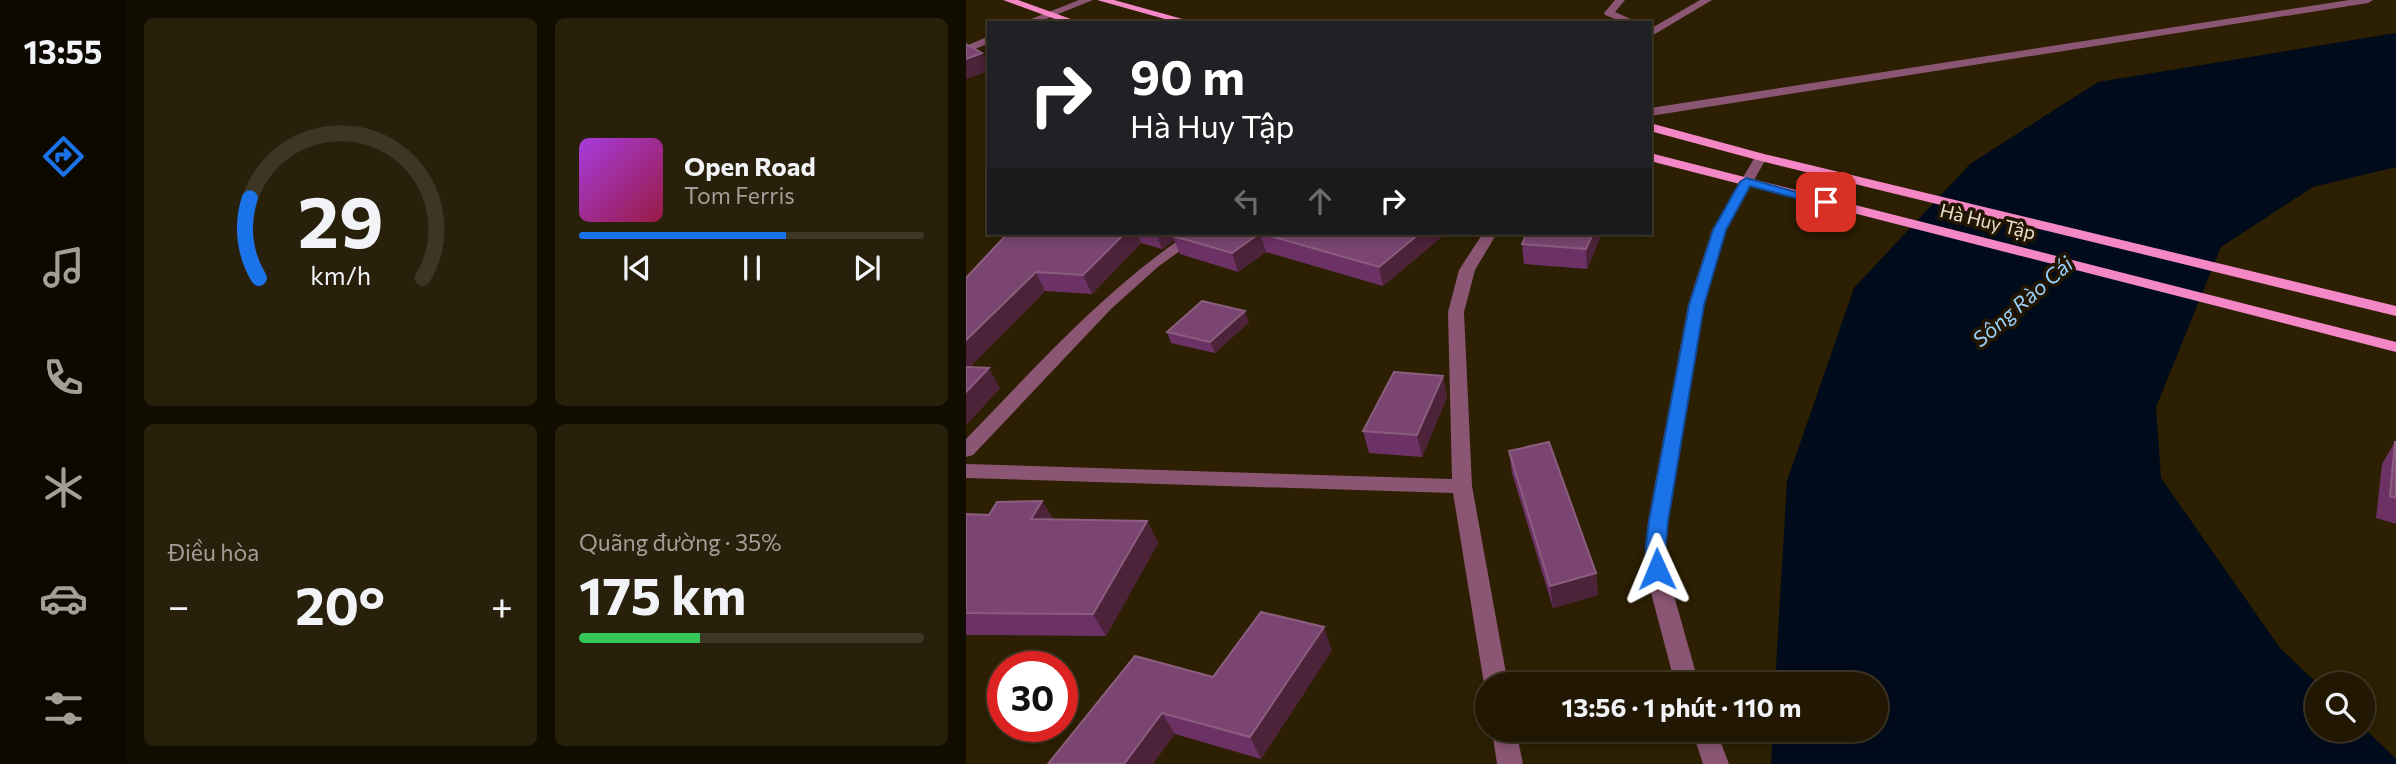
<!DOCTYPE html>
<html lang="vi">
<head>
<meta charset="utf-8">
<style>
  :root { --surface:#211702; --page:#29200c; --text:#f1f3f6; --muted:#a29f99; --line:#3e3624; --accent:#1a73e8 }
  body { margin:0; font-family:Commissioner,sans-serif; background:var(--page); color:var(--text); height:100vh; display:flex; flex-direction:column; font-size:26px; white-space:nowrap }
  * { box-sizing:border-box; margin:0 }
  p { font-size:23px; color:var(--muted) }
  .icon { flex:none; width:38px; height:38px; fill:none; stroke:currentColor; stroke-width:2; stroke-linecap:round; stroke-linejoin:round }
  .map { position:relative; flex:1; overflow:hidden }
  .sheet { display:flex; flex-direction:column; gap:18px; padding:18px; background:#120d01; width:840px }
  .sheet>* { flex:none }
  .hud { position:absolute; left:21px; top:21px; width:665px; height:214px; border-radius:0px; box-shadow:0 4px 10px #0003,0 0 0 2px var(--line); background:#202124; color:#fff; overflow:hidden }
  .fabs { position:absolute; left:1339px; top:672px; display:grid; gap:14px }
  .fabs a { display:grid; place-items:center; width:70px; height:70px; border-radius:50%; background:var(--surface); box-shadow:0 4px 10px #0003,0 0 0 2px var(--line); font-size:35px }
  .speed { position:absolute; left:21px; top:651px; display:flex; gap:14px; font-size:35px; font-weight:700; text-align:center }
  .speed>* { display:grid; place-content:center; width:91px; height:91px; border-radius:50%; background:var(--surface); box-shadow:0 4px 10px #0003,0 0 0 2px var(--line); line-height:1 }
  .speed .limit { border:10px solid #d22; background:#fff; color:#111 }
  .pin { position:absolute; display:grid; place-items:center; width:60px; height:60px; color:#fff; margin:-30px; border-radius:14px; box-shadow:0 4px 10px #0006 }
  .me { position:absolute; width:77px; margin:-38px; rotate:359deg; stroke-linejoin:round; filter:drop-shadow(0 0 5px #0008) }
  .turn { display:flex; align-items:center; gap:24px; height:147px; padding:0 28px; font-size:32px }
  .turn .icon { width:91px; height:91px; stroke-width:2.5 }
  .turn b { display:block; font-size:49px; line-height:60px }
  .lanes { display:flex; align-items:center; height:66px; padding:0 28px; background:#0003; justify-content:center; gap:35px; direction:ltr }
  .lanes .off { opacity:.35 }
  .big { font-size:52px; font-weight:700; line-height:1.1 }
  .sheet .widget { flex:1; display:flex; flex-direction:column; justify-content:center; gap:10px; min-width:0; padding:0 24px; border-radius:10px; background:var(--page) }
  .sheet .dial { align-items:center; gap:0 }
  .dial svg { height:182px; overflow:visible; fill:none; stroke:var(--line); stroke-width:7; stroke-linecap:round; text-anchor:middle }
  .dial text { fill:var(--text); stroke:none }
  .song { display:flex; align-items:center; gap:21px }
  .cover { width:84px; height:84px; border-radius:10px; background:linear-gradient(135deg,hsl(280 70% 55%),hsl(340 70% 35%)) }
  .played { height:7px; border-radius:4px; background:linear-gradient(90deg,var(--accent) 60%,var(--line) 60%) }
  .keys { display:flex; justify-content:space-around; direction:ltr }
  .heat { display:flex; justify-content:space-between; align-items:center; font-size:38px; direction:ltr }
  .charge { height:10px; border-radius:5px; background:linear-gradient(90deg,#34c759 35%,var(--line) 0) }
  .sheet .tiles { flex:1; display:grid; gap:18px; grid-template-columns:repeat(2,1fr) }
  .trip { position:absolute; left:509px; top:672px; width:413px; height:70px; border-radius:35px; background:var(--surface); box-shadow:0 4px 10px #0003,0 0 0 2px var(--line); font-weight:700; line-height:70px; text-align:center }
  main { display:flex; flex:1; min-height:0 }
  .tab-bar { display:flex; flex-direction:column; width:126px; justify-content:space-around; align-items:center; background:#0d0901; color:var(--muted) }
  .tab-bar .icon { width:49px; height:49px }
  .tab-bar .on { color:var(--accent) }
  .tab-bar b { font-size:32px; color:var(--text) }
  .map>svg:first-child { display:block }
  .water { fill:#000b1b }
  .lines { fill:none; stroke-linecap:round; stroke-linejoin:round }
  .minor { fill:#8a5673; fill-rule:evenodd }
  .major { fill:#f488c6; fill-rule:evenodd }
  .wall { fill:#6c3265 }
  .shaded-wall { fill:#4d2339 }
  .building { fill:#7a4570; stroke:#8b5d7f; stroke-width:2 }
  .route { fill:#1a73e8; stroke:#114b97; stroke-width:2 }
  .labels { text-anchor:middle; dominant-baseline:central; stroke-width:7; stroke-linejoin:round; paint-order:stroke }
  .street-label { font-size:19px; fill:#e8e0cf; stroke:#221600 }
  .water-label { font-size:21px; font-style:italic; fill:#97d1ff; stroke:#221600 }
</style>
</head>
<body>
<main>
<nav class="tab-bar">
<b>13:55</b>
<svg class="icon on" aria-label="directions" viewBox="0 0 24 24"><path d="M12 3l9 9-9 9-9-9zM9 14v-3h6M13 9l2 2-2 2"/></svg>
<svg class="icon" aria-label="music" viewBox="0 0 24 24"><path d="M9 18V5l10-2v13"/><circle cx="6" cy="18" r="3"/><circle cx="16" cy="16" r="3"/></svg>
<svg class="icon" aria-label="phone" viewBox="0 0 24 24"><path d="M5 4h4l2 5-3 2q2 4 5 5l2-3 5 2v4C11 20 4 13 5 4z"/></svg>
<svg class="icon" aria-label="climate" viewBox="0 0 24 24"><path d="M12 3v18M4 7l16 10M4 17L20 7"/></svg>
<svg class="icon" aria-label="car" viewBox="0 0 24 24"><path d="M5 17H2v-5l4-1 3-4h7l3 4 3 1v5h-3M9 17h6M6 11h13"/><circle cx="7" cy="17" r="2"/><circle cx="17" cy="17" r="2"/></svg>
<svg class="icon" aria-label="filters" viewBox="0 0 24 24"><path d="M4 7h16M4 17h16"/><circle cx="9" cy="7" r="2"/><circle cx="15" cy="17" r="2"/></svg>
</nav>
<section class="sheet">
<div class="tiles">
<div class="widget dial"><svg viewBox="0 0 100 80">
<path d="M14 69A42 42 0 1 1 86 69"/>
<path d="M14 69A42 42 0 0 1 10 34" stroke="#1a73e8"/>
<text x="50" y="56" font-size="32" font-weight="700">29</text>
<text x="50" y="72" font-size="11">km/h</text>
</svg></div>
<div class="widget">
<div class="song"><i class="cover"></i><div><b>Open Road</b><p>Tom Ferris</p></div></div>
<div class="played"></div>
<div class="keys"><svg class="icon" aria-label="previous" viewBox="0 0 24 24"><path d="M18 5L8 12l10 7zM5 5v14"/></svg><svg class="icon" aria-label="pause" viewBox="0 0 24 24"><path d="M8 5v14M16 5v14"/></svg><svg class="icon" aria-label="next" viewBox="0 0 24 24"><path d="M6 5l10 7-10 7zM19 5v14"/></svg></div>
</div>
<div class="widget"><p>Điều hòa</p>
<div class="heat"><a>−</a><b class="big">20°</b><a>+</a></div>
</div>
<div class="widget"><p>Quãng đường · 35%</p><b class="big">175 km</b><div class="charge"></div></div>
</div>
</section>
<div class="map">
<svg width="1430" height="764" viewBox="0 0 1430 764">
  <rect width="100%" height="100%" fill="#2c1f02"/>
  <polygon class="water" points="1430,33 1430,167 1347,187 1255,247 1190,407 1195,478 1314,648 1352,684 1351,730 1396,730 1397,727 1430,759 1430,764 805,764 807,730 910,730 910,684 809,684 821,481 888,288 1004,164 1132,82"/>
  <g class="lines">
    <g class="minor">
      <polygon points="113,0 127,0 70,23 55,23"/>
      <polygon points="649,0 659,0 649,12 674,23 659,23 639,15 638,13"/>
      <polygon points="734,0 746,0 684,37 684,29"/>
      <polygon points="1383,0 1407,0 1402,3 684,116 684,108"/>
      <polygon points="23,36 23,43 0,53 0,46"/>
      <polygon points="795,153 801,157 760,230 738,305 702,521 699,553 705,585 733,684 709,684 683,585 679,553 682,521 722,305 746,230 789,157"/>
      <path d="M223,233H239L193,266L145,309L7,455L0,457V439C71,366 138,290 223,233Z"/>
      <polygon points="517,233 531,233 509,270 498,312 506,486 542,684 522,684 522,691 518,684 487,493 0,478 0,464 486,479 482,312 493,270"/>
      <polygon points="526,730 550,730 557,764 531,764"/>
      <polygon points="726,730 750,730 763,764 737,764"/>
    </g>
    <g class="major">
      <polygon points="37,0 52,0 116,23 100,23"/>
      <polygon points="131,0 148,0 231,23 213,23"/>
      <polygon points="684,123 798,154 1430,306 1430,316 795,161 684,131"/>
      <polygon points="684,153 1430,342 1430,352 684,161"/>
    </g>
  </g>
  <g class="wall">
    <polygon points="42,233 480,233 417,286 300,252 272,272 214,254 208,240 196,249 175,243 126,294 79,291 4,367 34,388 0,425 0,278"/>
    <polygon points="561,233 636,233 621,269 558,264 556,244"/>
    <polygon points="283,322 249,353 205,343 201,332"/>
    <polygon points="477,376 481,397 456,457 403,453 397,431"/>
    <polygon points="1429,442 1430,442 1430,524 1410,518 1416,464"/>
    <polygon points="543,451 630,573 632,595 587,608 546,473"/>
    <polygon points="76,501 87,519 181,521 192,543 140,636 0,635 0,514 23,515"/>
    <polygon points="366,650 295,759 209,734 82,764 247,677"/>
  </g>
  <g class="shaded-wall">
    <polygon points="16,53 23,67 23,71 0,79 0,59"/>
    <polygon points="159,233 171,233 175,243 126,294 117,275"/>
    <polygon points="190,233 219,233 207,236 208,240 196,249"/>
    <polygon points="294,233 300,252 272,272 266,253"/>
    <polygon points="454,233 480,233 417,286 413,267"/>
    <polygon points="627,233 636,233 621,269 620,249"/>
    <polygon points="70,272 79,291 0,371 0,340"/>
    <polygon points="279,311 283,322 249,353 244,342"/>
    <polygon points="23,368 34,388 0,425 0,392"/>
    <polygon points="477,376 481,397 456,457 451,435"/>
    <polygon points="76,501 89,523 65,519"/>
    <polygon points="181,521 192,543 140,636 127,614"/>
    <polygon points="630,573 632,595 587,608 584,586"/>
    <polygon points="358,627 366,650 295,759 284,737"/>
    <polygon points="196,713 209,734 187,764 158,764"/>
  </g>
  <g class="building">
    <polygon points="0,44 16,53 0,59"/>
    <polygon points="42,233 159,233 117,275 70,272 0,340 0,278"/>
    <polygon points="211,233 454,233 413,267 294,233 266,253 207,236"/>
    <polygon points="561,233 627,233 620,249 556,244"/>
    <polygon points="236,301 279,311 244,342 201,332"/>
    <polygon points="0,367 23,368 0,392"/>
    <polygon points="428,372 477,376 451,435 397,431"/>
    <polygon points="583,442 630,573 584,586 543,451"/>
    <polygon points="1429,442 1430,442 1430,498 1424,496"/>
    <polygon points="76,501 65,519 181,521 127,614 0,613 0,514 23,515 31,502"/>
    <polygon points="295,612 358,627 284,737 196,713 158,764 82,764 169,656 247,677"/>
  </g>
  <path class="route" d="M780,178L866,202L860,206L784,186L760,230L738,305L702,521L699,553L701,569L698,574L691,577L685,574C676,558 681,538 683,521L723,305L747,230L774,182Z"/>
  <g class="labels">
    <g class="street-label">
      <text transform="translate(1022 221) rotate(14)">Hà Huy Tập</text>
    </g>
    <g class="water-label">
      <text transform="translate(1056 301) rotate(-41)">Sông Rào Cái</text>
    </g>
  </g>
</svg>
<div class="fabs">
<a><svg class="icon" aria-label="search" viewBox="0 0 24 24"><circle cx="10" cy="10" r="6"/><path d="M15 15l6 6"/></svg></a>
</div>
<div class="speed"><div class="limit">30</div></div>
<div class="pin" style="left:860px;top:202px;background:#d93025"><svg class="icon" aria-label="arrive" viewBox="0 0 24 24"><path d="M6 21V4h12l-3 4 3 4H6"/></svg></div>
<svg class="me" style="left:691px;top:569px" viewBox="-20 -20 40 40"><path d="M0-17L14 15 0 8-14 15z" fill="#1a73e8" stroke="#fff" stroke-width="4"/></svg>
<div class="trip">13:56 · 1 phút · 110 m</div>
<div class="hud">
<div class="turn"><svg class="icon" aria-label="right" viewBox="0 0 24 24"><path d="M7 20v-9h11M14 6l5 5-5 5"/></svg><div><b>90 m</b>Hà Huy Tập</div></div>
<div class="lanes"><svg class="icon off" aria-label="left" viewBox="0 0 24 24"><path d="M17 20v-9H6M10 6l-5 5 5 5"/></svg><svg class="icon off" aria-label="ahead" viewBox="0 0 24 24"><path d="M12 20V5M6 11l6-6 6 6"/></svg><svg class="icon" aria-label="right" viewBox="0 0 24 24"><path d="M7 20v-9h11M14 6l5 5-5 5"/></svg></div>
</div>
</div>
</main>
</body>
</html>
